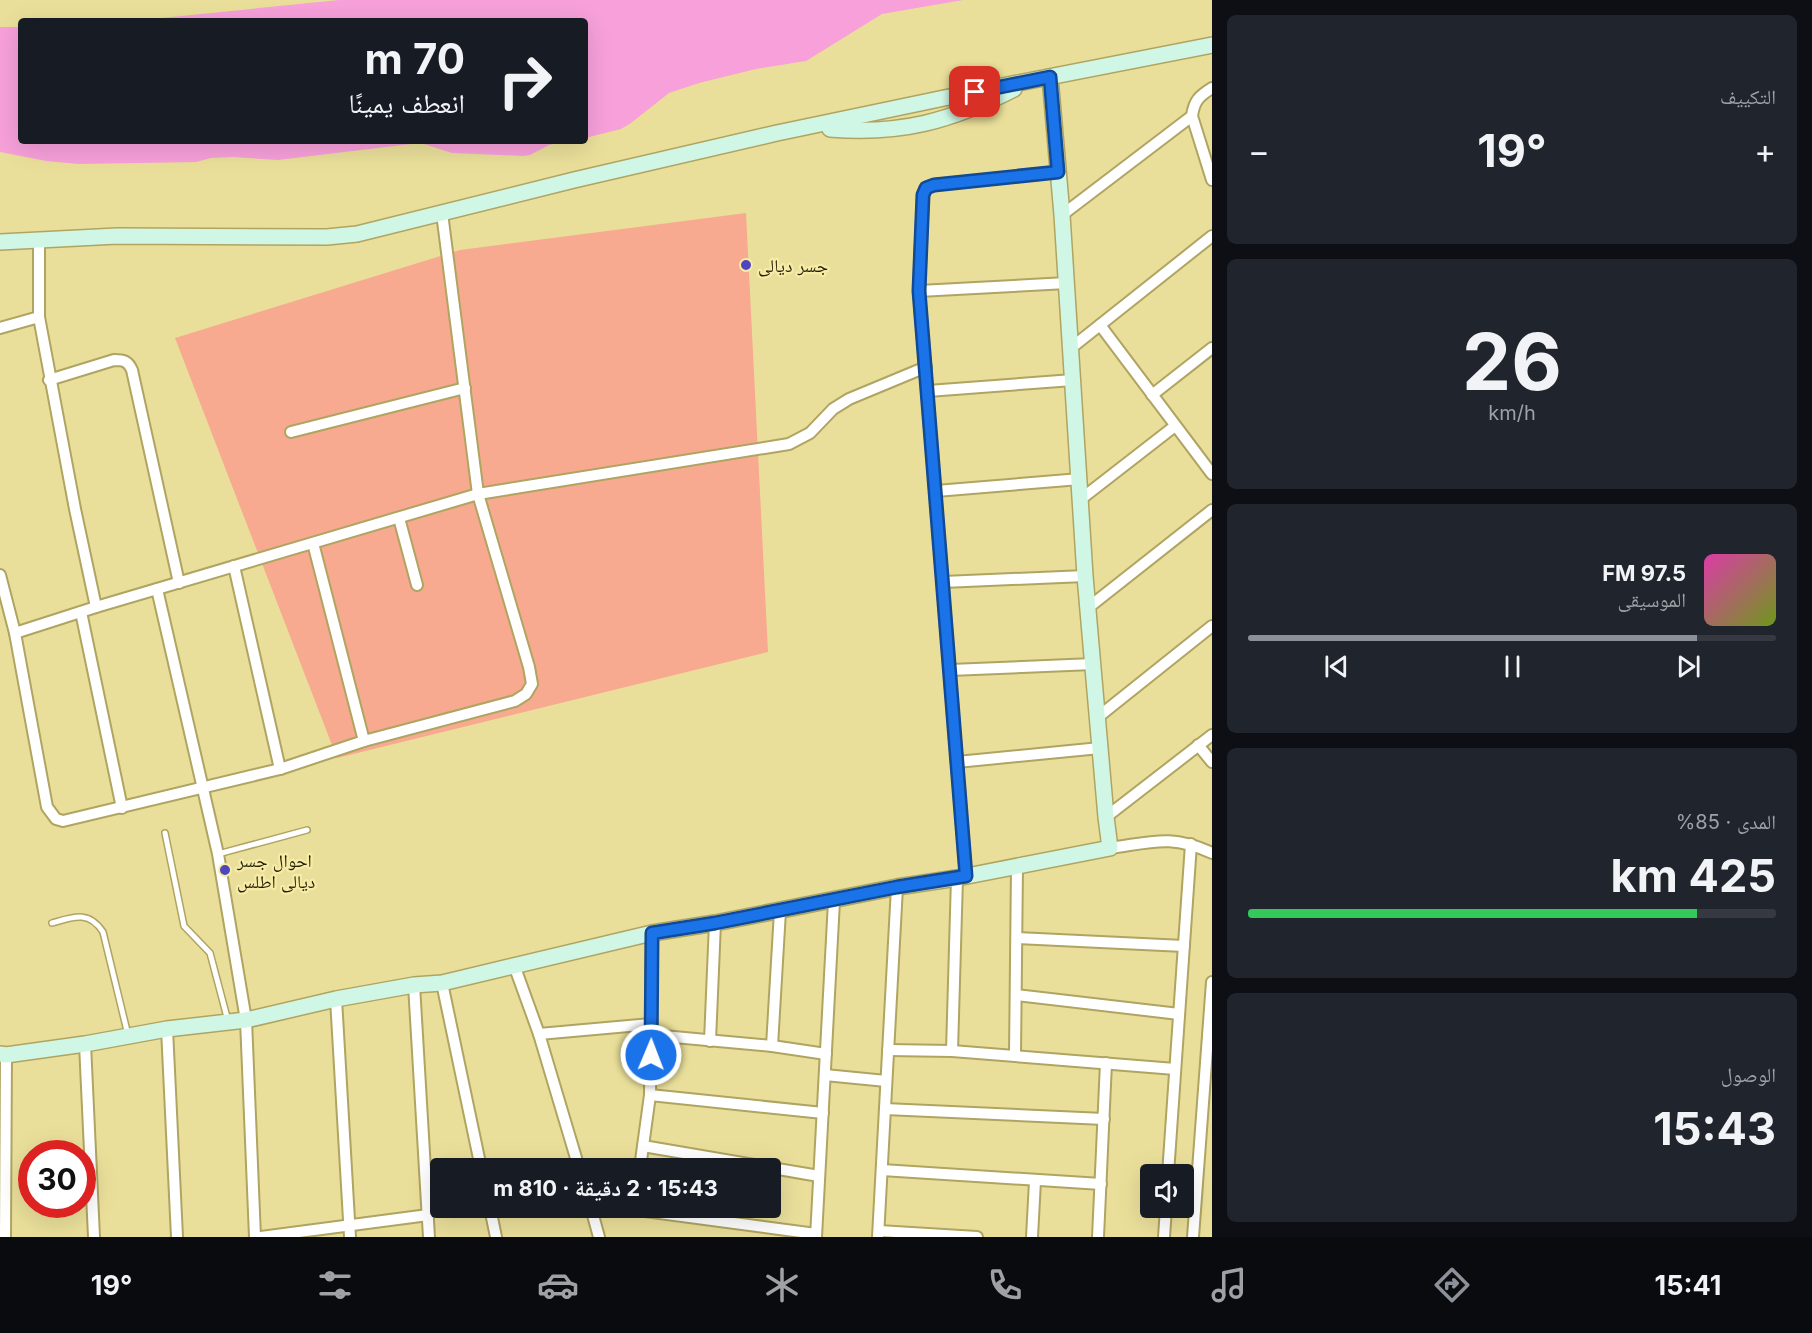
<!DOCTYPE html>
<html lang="ar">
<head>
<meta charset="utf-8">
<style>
  :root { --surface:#171b24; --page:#20242c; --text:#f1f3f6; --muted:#9ea1a6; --line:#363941; --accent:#8c9099 }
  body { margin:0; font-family:Inter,"Noto Naskh Arabic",sans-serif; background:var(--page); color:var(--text); direction:rtl; height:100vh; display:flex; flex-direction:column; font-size:22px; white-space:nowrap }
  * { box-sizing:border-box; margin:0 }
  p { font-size:20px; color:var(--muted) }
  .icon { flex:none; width:33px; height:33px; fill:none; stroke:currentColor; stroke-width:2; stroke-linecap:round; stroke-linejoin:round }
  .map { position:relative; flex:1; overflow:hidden; direction:ltr }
  .drawer { display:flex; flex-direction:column; gap:15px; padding:15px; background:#0d0f14; width:600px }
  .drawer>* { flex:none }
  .banner { position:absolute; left:18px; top:18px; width:570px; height:126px; border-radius:6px; box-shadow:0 6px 24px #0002; direction:rtl; background:#171b24; color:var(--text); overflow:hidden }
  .fabs { position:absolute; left:1140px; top:1164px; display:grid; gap:12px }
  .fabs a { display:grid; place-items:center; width:54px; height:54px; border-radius:6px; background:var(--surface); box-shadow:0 6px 24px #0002; font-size:30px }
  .speed { position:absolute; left:18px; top:1140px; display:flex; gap:12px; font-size:30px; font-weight:700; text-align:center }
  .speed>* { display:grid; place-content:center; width:78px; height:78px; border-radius:50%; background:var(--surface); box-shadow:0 6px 24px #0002; line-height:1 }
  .speed .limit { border:9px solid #d22; background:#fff; color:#111 }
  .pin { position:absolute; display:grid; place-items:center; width:51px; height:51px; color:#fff; margin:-26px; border-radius:12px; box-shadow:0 3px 9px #0006 }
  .me { position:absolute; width:66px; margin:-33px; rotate:1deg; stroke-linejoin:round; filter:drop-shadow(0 0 4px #0008) }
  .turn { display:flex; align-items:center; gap:21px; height:126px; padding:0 24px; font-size:27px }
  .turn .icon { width:78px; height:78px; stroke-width:2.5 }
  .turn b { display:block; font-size:42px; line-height:51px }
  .big { font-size:45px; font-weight:700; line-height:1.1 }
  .drawer .widget { flex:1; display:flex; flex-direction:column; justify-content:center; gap:9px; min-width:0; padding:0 21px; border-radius:9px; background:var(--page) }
  .drawer .dial { align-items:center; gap:0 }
  .dial b { font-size:78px; line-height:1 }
  .song { display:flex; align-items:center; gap:18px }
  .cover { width:72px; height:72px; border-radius:9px; background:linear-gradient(135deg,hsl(320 70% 55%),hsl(80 70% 35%)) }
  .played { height:6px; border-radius:3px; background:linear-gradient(90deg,var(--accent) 85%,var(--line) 85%) }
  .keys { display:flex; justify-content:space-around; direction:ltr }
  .heat { display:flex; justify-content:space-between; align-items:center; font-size:33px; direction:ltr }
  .charge { height:9px; border-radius:4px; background:linear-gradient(90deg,#34c759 85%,var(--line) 0) }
  .trip { position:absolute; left:430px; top:1158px; width:351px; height:60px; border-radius:6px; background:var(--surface); box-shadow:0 6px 24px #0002; font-weight:700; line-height:60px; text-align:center; direction:rtl }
  .menu { display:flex; height:96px; justify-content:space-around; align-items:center; background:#090b0e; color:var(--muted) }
  .menu .icon { width:42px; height:42px }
  .menu .active { color:var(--accent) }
  .menu b { font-size:27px; color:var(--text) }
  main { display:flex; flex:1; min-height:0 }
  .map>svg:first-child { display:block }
  .green { fill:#f7aa8f }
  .water { fill:#f7a0da }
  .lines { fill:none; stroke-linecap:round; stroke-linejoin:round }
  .lane-casing { stroke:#afa461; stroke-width:8 }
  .street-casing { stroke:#afa461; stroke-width:14 }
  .secondary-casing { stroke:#afa461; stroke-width:18 }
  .lane { stroke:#fff; stroke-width:5 }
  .street { stroke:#fff; stroke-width:10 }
  .secondary { stroke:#d0f7e5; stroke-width:15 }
  .route-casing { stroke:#114b97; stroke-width:15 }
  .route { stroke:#1a73e8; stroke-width:10 }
  .poi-dot { fill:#4f46bd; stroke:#f7eca7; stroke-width:2 }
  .labels { text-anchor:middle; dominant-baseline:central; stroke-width:4.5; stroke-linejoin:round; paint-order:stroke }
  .poi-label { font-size:18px; fill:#231f03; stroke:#f7eca7; text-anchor:start }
</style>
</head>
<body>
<main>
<section class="drawer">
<div class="widget"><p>التكييف</p>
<div class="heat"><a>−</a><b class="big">19°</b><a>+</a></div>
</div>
<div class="widget dial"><b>26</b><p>km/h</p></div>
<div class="widget">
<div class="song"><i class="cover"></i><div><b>97.5 FM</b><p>الموسيقى</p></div></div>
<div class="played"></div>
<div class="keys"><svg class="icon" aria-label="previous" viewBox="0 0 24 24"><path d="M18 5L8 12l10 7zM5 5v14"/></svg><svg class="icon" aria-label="pause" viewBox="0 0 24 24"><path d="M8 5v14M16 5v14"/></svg><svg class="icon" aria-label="next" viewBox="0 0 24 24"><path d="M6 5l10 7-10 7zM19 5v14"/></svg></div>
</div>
<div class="widget"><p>المدى · 85%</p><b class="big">425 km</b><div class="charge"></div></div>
<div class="widget"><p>الوصول</p><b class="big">15:43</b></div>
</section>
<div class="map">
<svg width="1212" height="1237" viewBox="0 0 1212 1237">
  <rect width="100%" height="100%" fill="#eadf9a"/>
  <polygon class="green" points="746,213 768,652 337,758 175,338 460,250"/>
  <g class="water">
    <polygon points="339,0 963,0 882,14 806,61 756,69 699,83 669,93 631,123 621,129 585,138 585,21 132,21"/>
    <polygon points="0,27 21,27 21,141 567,141 549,145 530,155 523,156 452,153 424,144 411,144 278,160 233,157 211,158 196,162 79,164 46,161 0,152"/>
  </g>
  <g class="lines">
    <g class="lane-casing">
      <g id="lane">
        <polyline points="165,833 184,926 210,953 228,1021"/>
        <polyline points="218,854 307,830"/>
        <path d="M52,923C73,917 89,910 103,932L128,1035"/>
      </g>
    </g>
    <g class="street-casing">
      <g id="street">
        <path d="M1212,88C1199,96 1194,101 1192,116L1212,180"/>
        <polyline points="1062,215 1192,116"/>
        <polyline points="39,240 39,317 75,509 96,607"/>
        <polyline points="919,291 1067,283"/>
        <polyline points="1100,325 1212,474"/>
        <polyline points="0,328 39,317"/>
        <polyline points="1071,348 1212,236"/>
        <path d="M49,380L114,360C124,360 128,361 132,370L179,583"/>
        <polyline points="928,391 1073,380"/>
        <polyline points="1152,395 1212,348"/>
        <polyline points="291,432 465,388"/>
        <polyline points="936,491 1080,479"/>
        <polyline points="1081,499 1175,426"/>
        <polyline points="399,518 417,585"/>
        <polyline points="313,543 364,741"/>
        <polyline points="234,566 280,769"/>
        <polyline points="0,575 15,633 47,807 56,819 63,821 280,769 364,741 515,701 526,694 532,684 529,667 478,494 442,213"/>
        <polyline points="943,582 1085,576"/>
        <polyline points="157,589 218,854 246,1020 255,1237"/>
        <polyline points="1089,607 1212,510"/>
        <polyline points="81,612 122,808"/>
        <polyline points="15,633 96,607 478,494 789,444 810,433 833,409 849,399 926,367"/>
        <polyline points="950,670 1093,664"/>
        <polyline points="1098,717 1212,626"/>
        <polyline points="1198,745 1212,762"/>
        <polyline points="957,762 1100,748"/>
        <polyline points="1106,817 1212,735"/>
        <path d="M1110,848C1153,842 1171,834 1212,853"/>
        <polyline points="966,876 919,291 923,195 926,188 934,185 1058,172"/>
        <polyline points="1017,938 1184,946"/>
        <polyline points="514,965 539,1034 579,1168"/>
        <polyline points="442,983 481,1168"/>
        <polyline points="414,985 429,1237"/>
        <polyline points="1016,995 1179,1014"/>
        <polyline points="336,999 350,1237"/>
        <polyline points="167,1029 177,1237"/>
        <polyline points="539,1034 651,1024"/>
        <polyline points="652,1035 772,1046 826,1054"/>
        <polyline points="710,1041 715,923"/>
        <polyline points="85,1044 94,1237"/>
        <polyline points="772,1046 780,911"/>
        <polyline points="888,1050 952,1051 1175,1069"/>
        <polyline points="952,1051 957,878"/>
        <polyline points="1015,1055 1017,866"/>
        <polyline points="825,1075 886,1081"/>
        <polyline points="650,1095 823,1113"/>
        <polyline points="885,1109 1104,1119"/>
        <polyline points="643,1146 819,1176"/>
        <polyline points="640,1168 650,1095 652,933"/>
        <polyline points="882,1170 1101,1184"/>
        <polyline points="1168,1174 1191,844"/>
        <polyline points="490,1208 496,1237"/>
        <polyline points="591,1208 599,1237"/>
        <polyline points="622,1208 816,1234"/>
        <polyline points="879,1231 977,1237"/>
        <polyline points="5,1237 6,1055"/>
        <polyline points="261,1237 428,1215"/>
        <polyline points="816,1237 834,901"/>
        <polyline points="878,1237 897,887"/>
        <polyline points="1032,1237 1035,1181"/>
        <polyline points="1098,1237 1106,1063"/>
        <polyline points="1164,1237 1166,1208"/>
        <polyline points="1193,1237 1212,982"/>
      </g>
    </g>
    <g class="secondary-casing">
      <g id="secondary">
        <path d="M830,129C901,135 951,121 1014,89"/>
        <polyline points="0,242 117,236 327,237 357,234 574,180 777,133 992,88 1212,45"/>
        <polyline points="0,1054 6,1055 85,1044 167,1029 246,1020 336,999 414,985 442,983 652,933 715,923 897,887 957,878 1110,848 1106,817 1085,576 1062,215 1050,77"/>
      </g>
    </g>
    <use href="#lane" class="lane"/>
    <use href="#street" class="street"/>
    <use href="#secondary" class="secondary"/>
  </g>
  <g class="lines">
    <g class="route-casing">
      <polyline id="route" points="651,1055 652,933 715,923 897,887 966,876 919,291 923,195 926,188 934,185 1058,172 1050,77 975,92"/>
    </g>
    <use href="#route" class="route"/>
  </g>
  <g class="poi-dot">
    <circle cx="746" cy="265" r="6"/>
    <circle cx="225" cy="870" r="6"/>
  </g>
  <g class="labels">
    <g class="poi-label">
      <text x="758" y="265">جسر ديالى</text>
      <text x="237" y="860">احوال جسر<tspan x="237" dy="21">ديالى اطلس</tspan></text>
    </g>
  </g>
</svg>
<div class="fabs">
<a><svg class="icon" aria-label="sound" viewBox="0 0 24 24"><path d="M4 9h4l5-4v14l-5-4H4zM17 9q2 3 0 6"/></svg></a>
</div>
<div class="speed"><div class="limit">30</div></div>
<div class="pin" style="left:975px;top:92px;background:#d93025"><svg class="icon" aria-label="arrive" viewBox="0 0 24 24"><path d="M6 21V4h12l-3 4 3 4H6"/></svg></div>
<svg class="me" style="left:651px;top:1055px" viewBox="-20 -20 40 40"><circle r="17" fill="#1a73e8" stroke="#fff" stroke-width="3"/><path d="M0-11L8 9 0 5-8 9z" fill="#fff"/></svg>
<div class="trip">15:43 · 2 دقيقة · 810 m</div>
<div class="banner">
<div class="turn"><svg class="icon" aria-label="right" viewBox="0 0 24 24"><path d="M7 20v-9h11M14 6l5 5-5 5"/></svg><div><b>70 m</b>انعطف يمينًا</div></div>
</div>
</div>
</main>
<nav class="menu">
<b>15:41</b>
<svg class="icon active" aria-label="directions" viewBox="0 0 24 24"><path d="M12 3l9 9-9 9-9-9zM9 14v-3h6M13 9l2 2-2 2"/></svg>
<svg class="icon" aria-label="music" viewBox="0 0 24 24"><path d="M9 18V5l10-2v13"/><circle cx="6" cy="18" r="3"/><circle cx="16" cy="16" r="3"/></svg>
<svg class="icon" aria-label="phone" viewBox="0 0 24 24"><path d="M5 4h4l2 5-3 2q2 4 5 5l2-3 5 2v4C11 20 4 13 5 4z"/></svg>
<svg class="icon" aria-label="climate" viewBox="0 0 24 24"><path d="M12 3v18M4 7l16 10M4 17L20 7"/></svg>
<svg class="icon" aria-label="car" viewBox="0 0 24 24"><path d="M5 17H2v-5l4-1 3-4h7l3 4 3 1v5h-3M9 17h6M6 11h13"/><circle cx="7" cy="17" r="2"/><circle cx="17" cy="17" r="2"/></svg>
<svg class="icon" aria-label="filters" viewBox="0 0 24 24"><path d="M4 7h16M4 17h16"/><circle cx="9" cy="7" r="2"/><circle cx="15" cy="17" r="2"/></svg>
<b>19°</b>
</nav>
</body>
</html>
